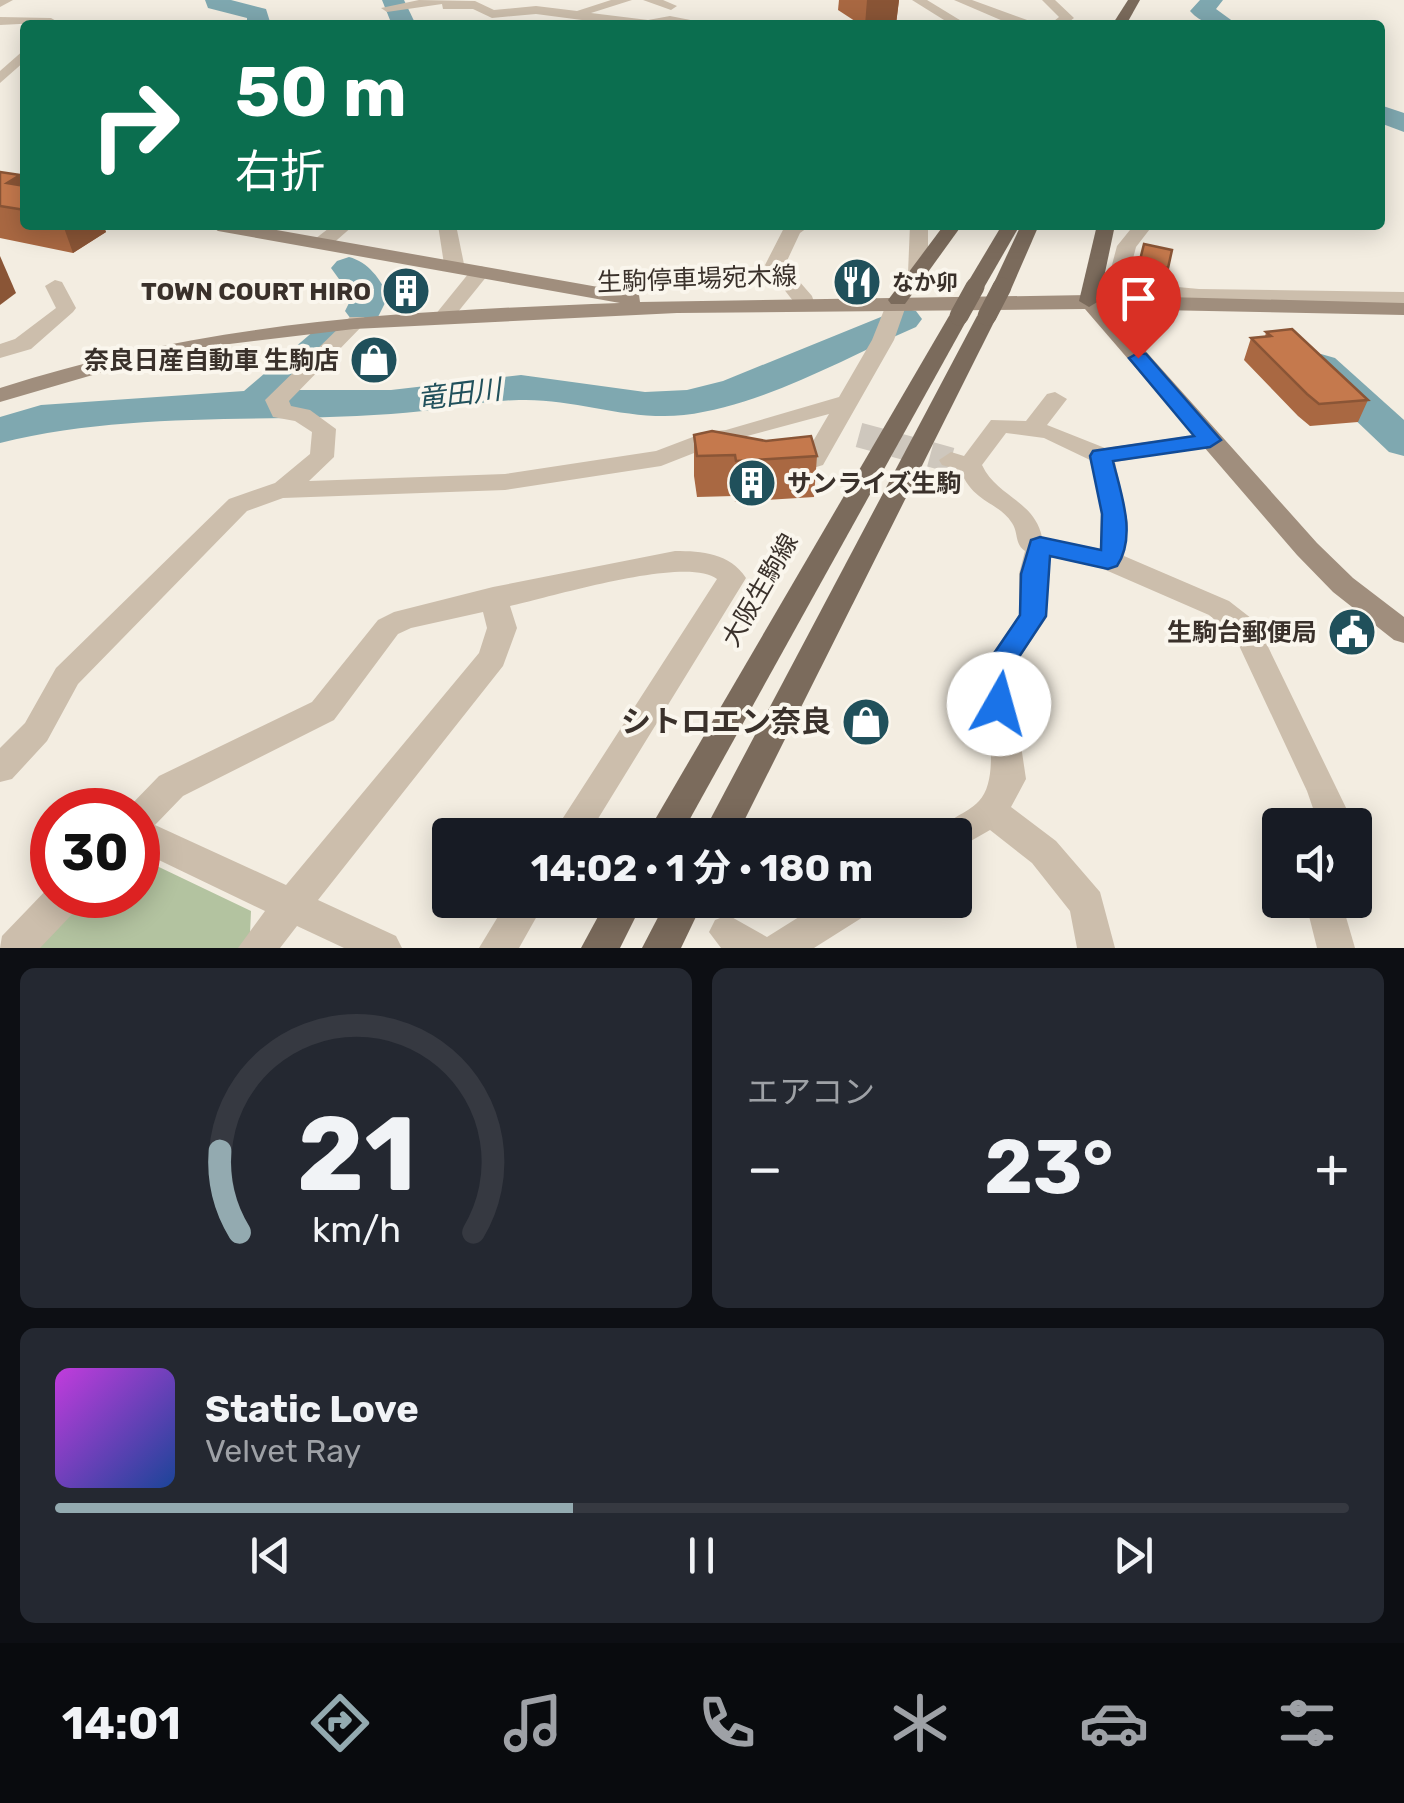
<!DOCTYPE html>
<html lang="ja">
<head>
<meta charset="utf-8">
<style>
  :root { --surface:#171b24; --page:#242831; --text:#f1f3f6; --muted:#9ea1a6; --line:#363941; --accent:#93aab0 }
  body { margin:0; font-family:Rubik,"Noto Sans JP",sans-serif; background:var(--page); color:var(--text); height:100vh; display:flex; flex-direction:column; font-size:38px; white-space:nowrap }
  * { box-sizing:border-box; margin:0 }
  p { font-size:32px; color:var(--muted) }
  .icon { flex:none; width:55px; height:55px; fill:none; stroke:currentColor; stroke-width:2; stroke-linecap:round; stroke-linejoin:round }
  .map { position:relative; height:948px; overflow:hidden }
  .panel { display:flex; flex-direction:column; gap:20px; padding:20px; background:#0d0f14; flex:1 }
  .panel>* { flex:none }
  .hud { position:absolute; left:20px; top:20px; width:1365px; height:210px; border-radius:10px; box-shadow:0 5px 25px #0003; background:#0b6e4f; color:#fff; overflow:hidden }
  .fabs { position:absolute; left:1262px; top:808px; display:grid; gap:20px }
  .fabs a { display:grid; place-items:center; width:110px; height:110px; border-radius:10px; background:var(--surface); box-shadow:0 5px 25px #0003; font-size:50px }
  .speed { position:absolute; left:30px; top:788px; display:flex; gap:20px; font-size:50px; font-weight:700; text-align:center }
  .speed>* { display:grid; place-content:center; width:130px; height:130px; border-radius:50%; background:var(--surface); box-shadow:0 5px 25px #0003; line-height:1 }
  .speed .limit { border:15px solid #d22; background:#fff; color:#111 }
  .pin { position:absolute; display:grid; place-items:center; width:85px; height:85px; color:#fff; margin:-102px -42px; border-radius:50% 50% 50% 0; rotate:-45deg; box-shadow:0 0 10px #0007 }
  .pin .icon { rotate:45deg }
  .me { position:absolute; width:110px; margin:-55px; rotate:7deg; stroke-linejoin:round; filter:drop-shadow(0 0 8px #0008) }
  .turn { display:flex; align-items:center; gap:35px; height:210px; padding:0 50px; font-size:45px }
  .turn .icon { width:130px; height:130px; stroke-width:2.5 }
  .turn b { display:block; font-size:70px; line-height:85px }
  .big { font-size:75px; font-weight:700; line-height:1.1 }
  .panel .widget { flex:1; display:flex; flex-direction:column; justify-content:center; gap:15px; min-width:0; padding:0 35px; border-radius:15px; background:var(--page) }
  .panel .dial { align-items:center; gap:0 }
  .dial svg { height:260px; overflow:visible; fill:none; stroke:var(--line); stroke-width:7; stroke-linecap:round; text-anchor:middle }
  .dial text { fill:var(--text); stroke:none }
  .song { display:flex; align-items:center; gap:30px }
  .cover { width:120px; height:120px; border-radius:15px; background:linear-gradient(135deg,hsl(290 70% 55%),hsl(220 70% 35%)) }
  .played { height:10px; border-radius:5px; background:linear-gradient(90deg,var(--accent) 40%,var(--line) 40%) }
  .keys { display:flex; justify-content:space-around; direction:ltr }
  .heat { display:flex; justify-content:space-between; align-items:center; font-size:55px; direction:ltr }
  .panel .tiles { flex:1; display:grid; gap:20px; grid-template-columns:1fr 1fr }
  .widget:last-child { grid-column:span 2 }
  .trip { position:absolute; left:432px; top:818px; width:540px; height:100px; border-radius:10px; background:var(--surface); box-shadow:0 5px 25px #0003; font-weight:700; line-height:100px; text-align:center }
  .tab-bar { display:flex; height:160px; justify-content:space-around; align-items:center; background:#090b0e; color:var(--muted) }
  .tab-bar .icon { width:70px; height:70px }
  .tab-bar .on { color:var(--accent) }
  .tab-bar b { font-size:45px; color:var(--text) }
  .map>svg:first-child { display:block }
  .green { fill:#b3c3a0 }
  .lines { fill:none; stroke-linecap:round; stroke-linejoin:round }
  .river { fill:#7fa8b0; fill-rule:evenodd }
  .street-tunnel { stroke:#cec7bd; stroke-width:25; stroke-dasharray:25 12; stroke-linecap:butt }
  .street { fill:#ccbeac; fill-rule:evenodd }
  .secondary { fill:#a08e7d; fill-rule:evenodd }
  .primary { fill:#7b6b5c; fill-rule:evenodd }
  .primary-bridge { stroke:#7b6b5c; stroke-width:19 }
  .wall { fill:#a96842 }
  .shaded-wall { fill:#8a5536 }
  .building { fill:#c5794d; stroke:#8a5536; stroke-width:2.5 }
  .route { fill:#1a73e8; stroke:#114b97; stroke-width:2.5 }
  .labels { text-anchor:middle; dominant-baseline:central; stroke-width:8; stroke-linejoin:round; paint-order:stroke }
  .far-poi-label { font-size:22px; font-weight:bold; fill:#3a312b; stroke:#faf6ed; text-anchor:start }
  .street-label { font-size:25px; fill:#3a312b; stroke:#faf6ed }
  .poi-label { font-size:25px; font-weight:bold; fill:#3a312b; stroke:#faf6ed; text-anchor:end }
  .water-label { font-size:28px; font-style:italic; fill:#20505b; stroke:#faf6ed }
  .near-poi-label { font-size:30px; font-weight:bold; fill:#3a312b; stroke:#faf6ed; text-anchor:end }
</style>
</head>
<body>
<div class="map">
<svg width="1404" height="948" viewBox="0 0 1404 948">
  <rect width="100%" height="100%" fill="#f3ede1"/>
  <polygon class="green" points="138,857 251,911 250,934 239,948 34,948 84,895 138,895"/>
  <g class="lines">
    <g class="river">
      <polygon points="205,0 231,0 266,9 271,25 247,25 247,18 208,8"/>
      <polygon points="382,0 404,0 416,25 392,25"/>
      <path d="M1200,0H1223L1216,9L1238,25C1219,25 1204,27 1190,11Z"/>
      <polygon points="1380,105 1404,113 1404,132 1380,123"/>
      <path d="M349,257C368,262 381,279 388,297L377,319L364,322L351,319L345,311L352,297L331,268L337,261Z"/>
      <path d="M903,308L916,311L922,319L916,327C843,359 764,405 684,415C627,421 574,398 519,400C476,401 434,412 391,414C261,423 128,411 0,443V417L41,405L244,391L322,324L336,321L350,324L355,332L294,390H391L521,375L645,392L687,390L723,381Z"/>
      <polygon points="1321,354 1335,358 1404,420 1404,456 1389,452 1307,374 1301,366 1307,358"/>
    </g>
    <polyline class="street-tunnel" points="859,435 951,460"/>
    <g class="street">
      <polygon points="0,0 13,0 0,7"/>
      <polygon points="419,0 475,1 494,10 536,6 577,11 611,0 632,0 591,13 648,20 670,16 716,25 620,25 536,14 492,18 473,9 443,9 442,4 387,12 381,8"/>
      <polygon points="643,0 663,0 677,6 671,10"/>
      <polygon points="912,0 927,0 968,25 952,25"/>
      <polygon points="954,0 972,0 1041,25 1010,24"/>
      <polygon points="1042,0 1055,0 1074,18 1065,25 1049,25 1059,17"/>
      <polygon points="0,17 51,18 58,22 0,25"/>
      <polygon points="25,49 25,61 0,83 0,71"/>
      <polygon points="333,225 354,225 329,247 315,247 315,239"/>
      <polygon points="438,225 456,225 464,264 461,268 454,270 444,264"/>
      <polygon points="811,225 800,233 785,265 812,296 814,302 804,308 797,306 765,265 785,226"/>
      <polygon points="910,225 928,225 928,273 918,279 908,273"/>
      <polygon points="1134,225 1153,225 1136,247 1128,278 1135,283 1199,289 1404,292 1404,304 1199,301 1130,295 1108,280 1117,246"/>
      <polygon points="480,266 487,268 487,276 453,318 439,318 436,314 439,310 473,268"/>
      <polygon points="55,280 62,282 76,308 73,312 31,349 0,358 0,344 15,339 56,308 45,286"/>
      <polygon points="898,294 908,300 894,340 823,465 787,476 775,468 778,463 805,455 829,414 717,444 661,466 505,490 283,498 247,511 78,684 47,741 12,779 0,782 0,748 25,723 56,668 229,499 275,483 310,454 312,432 295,421 273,417 265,400 350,317 364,317 367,321 289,401 291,406 310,410 336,429 334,457 309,481 505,474 656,451 706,432 726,430 839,397 872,340 888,300"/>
      <path d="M1055,392L1067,399L1047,425L1105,448L1210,433L1219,435L1222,440L1219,445L1115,462L1128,523L1124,556L1229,601L1256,622L1349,814L1344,825H1310L1315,814L1307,791L1235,637L1209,615L1101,568L1051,557L1047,574V617L1010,672L1026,779L1011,807L1056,841L1100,892L1115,948H1077L1070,911L1032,863L990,830L955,850V835H938C947,817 966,815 979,801C1003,776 984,704 980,671L1019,615V574L1025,551C1014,543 1019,534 1012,523C998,501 974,504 960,470L942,465L939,460L951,452L964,456L991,420L1026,421L1047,394ZM1006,433L1044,438L1090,460L1101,509L1100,549L1042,537C1034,500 997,497 982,465Z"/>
      <path d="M675,551C702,551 730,553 746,578L588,835H552L717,579C687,555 551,597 510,606L517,628L503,666L318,900L396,936L402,948H344L297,926L280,948H238L265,911L138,850V810H126L159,776L312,702L378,620L394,612L493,587ZM483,612L487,628L479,653L286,885L155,825L183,796L334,720L398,634L411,628Z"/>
      <polygon points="52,884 52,895 84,895 79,907 40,948 0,948 2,936"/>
      <polygon points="508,900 546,900 519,948 479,948"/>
      <polygon points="826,900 876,900 871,912 814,948 721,948 709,932 715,920 728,915 767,937"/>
      <polygon points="1305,900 1341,900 1355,948 1317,948"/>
    </g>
    <path class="secondary" d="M209,225H249L632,293L639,295L640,302L1089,295L1404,303V315L1108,309L1317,543L1353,578L1404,617V643L1394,640L1333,592L1297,555L1085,309L677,313L354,329L213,346L144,360L0,402V388C207,321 404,311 620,303L218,231Z"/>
    <g class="primary">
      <polygon points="1128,0 1140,0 1126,25 1112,25"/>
      <polygon points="944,225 962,225 905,304 891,304 888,300"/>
      <polygon points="1002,225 1020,225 982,291 968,291 965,287"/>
      <polygon points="1021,225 1039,225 1012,287 1009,291 995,291 992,287"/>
      <polygon points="1097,225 1115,225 1099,301 1089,307 1079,301"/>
      <polygon points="959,310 969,316 681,835 646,835 949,316"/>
      <polygon points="987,310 997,316 737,835 702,835 977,316"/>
      <polygon points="607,900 644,900 620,948 581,948"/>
      <polygon points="667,900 704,900 681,948 642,948"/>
    </g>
    <g class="primary-bridge">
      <polyline points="959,316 975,287"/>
      <polyline points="987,316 1002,287"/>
    </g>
  </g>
  <g class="wall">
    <polygon points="839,0 899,0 896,24 861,25 838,10"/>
    <polygon points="0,172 25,186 25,225 103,225 106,232 73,253 0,238"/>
    <polygon points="1144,244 1172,250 1164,282 1136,278"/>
    <polygon points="1266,332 1368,400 1358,422 1310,426 1298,416 1244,360 1251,338 1265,337"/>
    <polygon points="694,435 817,456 814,497 735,502 734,496 697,497 694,476"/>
  </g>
  <g class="shaded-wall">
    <polygon points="867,0 899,0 896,24 865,25"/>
    <polygon points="20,175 25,189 7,183"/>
    <polygon points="63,225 103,225 106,232 73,253"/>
    <polygon points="0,256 16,293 0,305"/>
  </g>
  <g class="building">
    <polygon points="0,172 20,175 7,183 25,186 25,210 0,206"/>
    <polygon points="1144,244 1172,250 1168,268 1139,264"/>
    <polygon points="1292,329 1368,400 1319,404 1307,394 1251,338 1271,336 1266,332"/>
    <polygon points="712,431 766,441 811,436 817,456 736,461 735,455 697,456 694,435"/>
  </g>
  <path class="route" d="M1138,353L1146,354L1221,440L1210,447L1113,461C1121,494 1137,536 1117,566L1108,569L1050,556L1046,616L1009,672L1013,704L1009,711L999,715L989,711L982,671L1020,615L1021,574L1031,540L1040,537L1101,550L1102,514L1090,456L1093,451L1194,436L1129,358Z"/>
  <defs>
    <g id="restaurant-disc" transform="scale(2.5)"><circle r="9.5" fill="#20505b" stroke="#faf6ed"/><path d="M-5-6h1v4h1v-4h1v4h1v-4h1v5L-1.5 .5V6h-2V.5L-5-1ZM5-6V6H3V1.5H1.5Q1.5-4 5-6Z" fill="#fff"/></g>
    <g id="building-disc" transform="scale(2.5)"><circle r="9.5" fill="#20505b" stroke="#faf6ed"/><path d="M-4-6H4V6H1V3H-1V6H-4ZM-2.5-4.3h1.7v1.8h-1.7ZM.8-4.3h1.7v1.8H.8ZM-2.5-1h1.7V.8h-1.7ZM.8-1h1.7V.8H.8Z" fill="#fff"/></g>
    <g id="shop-disc" transform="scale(2.5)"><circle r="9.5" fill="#20505b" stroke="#faf6ed"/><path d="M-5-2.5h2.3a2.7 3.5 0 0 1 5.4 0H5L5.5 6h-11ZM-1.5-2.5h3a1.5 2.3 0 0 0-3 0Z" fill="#fff"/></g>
    <g id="civic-disc" transform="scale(2.5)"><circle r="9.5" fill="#20505b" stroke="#faf6ed"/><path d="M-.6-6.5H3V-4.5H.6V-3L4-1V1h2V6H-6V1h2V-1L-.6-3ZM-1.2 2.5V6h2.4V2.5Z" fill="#fff"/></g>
  </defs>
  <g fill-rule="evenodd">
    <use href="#restaurant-disc" x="857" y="282"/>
    <use href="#building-disc" x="406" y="291"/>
    <use href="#shop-disc" x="374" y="360"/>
    <use href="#building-disc" x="752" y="483"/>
    <use href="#civic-disc" x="1352" y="632"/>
    <use href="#shop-disc" x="866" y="722"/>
  </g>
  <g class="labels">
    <g class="far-poi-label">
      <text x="892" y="282">なか卯</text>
    </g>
    <g class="street-label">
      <text transform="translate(697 279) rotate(-2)">生駒停車場宛木線</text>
      <text transform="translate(760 590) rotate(-60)">大阪生駒線</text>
    </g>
    <g class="poi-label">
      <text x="371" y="291">TOWN COURT HIRO</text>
      <text x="339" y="360">奈良日産自動車 生駒店</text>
      <text x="787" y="483" text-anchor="start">サンライズ生駒</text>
      <text x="1317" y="632">生駒台郵便局</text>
    </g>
    <g class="water-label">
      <text transform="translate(459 394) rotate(-7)">竜田川</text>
    </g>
    <g class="near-poi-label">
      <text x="831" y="722">シトロエン奈良</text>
    </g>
  </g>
</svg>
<div class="fabs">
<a><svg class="icon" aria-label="sound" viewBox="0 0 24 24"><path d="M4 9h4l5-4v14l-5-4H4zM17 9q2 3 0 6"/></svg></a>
</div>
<div class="speed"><div class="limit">30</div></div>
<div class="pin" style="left:1138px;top:358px;background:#d93025"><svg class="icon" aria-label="arrive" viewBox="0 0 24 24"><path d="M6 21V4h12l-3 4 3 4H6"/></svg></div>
<svg class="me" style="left:999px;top:704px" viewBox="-20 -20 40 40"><circle r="19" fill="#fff"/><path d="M0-13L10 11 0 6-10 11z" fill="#1a73e8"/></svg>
<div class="trip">14:02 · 1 分 · 180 m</div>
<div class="hud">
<div class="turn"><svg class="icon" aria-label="right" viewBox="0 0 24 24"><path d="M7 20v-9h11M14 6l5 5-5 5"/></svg><div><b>50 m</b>右折</div></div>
</div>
</div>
<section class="panel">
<div class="tiles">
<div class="widget dial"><svg viewBox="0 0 100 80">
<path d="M14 69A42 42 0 1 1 86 69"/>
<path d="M14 69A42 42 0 0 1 8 44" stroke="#93aab0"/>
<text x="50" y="56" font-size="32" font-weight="700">21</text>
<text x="50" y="72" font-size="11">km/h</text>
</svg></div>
<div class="widget"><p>エアコン</p>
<div class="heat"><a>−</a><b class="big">23°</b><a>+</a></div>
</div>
<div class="widget">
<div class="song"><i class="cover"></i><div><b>Static Love</b><p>Velvet Ray</p></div></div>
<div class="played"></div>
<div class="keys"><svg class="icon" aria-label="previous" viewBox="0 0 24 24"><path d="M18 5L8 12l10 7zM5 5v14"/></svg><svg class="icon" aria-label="pause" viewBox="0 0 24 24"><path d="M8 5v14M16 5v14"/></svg><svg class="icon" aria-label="next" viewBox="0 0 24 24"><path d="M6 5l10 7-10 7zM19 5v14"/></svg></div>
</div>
</div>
</section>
<nav class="tab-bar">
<b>14:01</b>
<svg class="icon on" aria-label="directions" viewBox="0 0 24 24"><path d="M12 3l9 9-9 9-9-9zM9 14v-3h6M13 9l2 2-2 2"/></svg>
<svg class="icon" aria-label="music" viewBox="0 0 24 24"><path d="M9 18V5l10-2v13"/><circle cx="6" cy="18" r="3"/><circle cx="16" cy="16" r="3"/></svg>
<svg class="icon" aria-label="phone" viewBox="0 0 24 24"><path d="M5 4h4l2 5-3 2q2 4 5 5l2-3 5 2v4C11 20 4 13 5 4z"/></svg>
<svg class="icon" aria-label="climate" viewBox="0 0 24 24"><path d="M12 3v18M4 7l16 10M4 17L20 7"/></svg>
<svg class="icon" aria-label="car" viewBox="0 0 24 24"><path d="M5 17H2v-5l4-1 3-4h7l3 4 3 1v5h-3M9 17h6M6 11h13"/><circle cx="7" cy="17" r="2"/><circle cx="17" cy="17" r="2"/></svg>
<svg class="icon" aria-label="filters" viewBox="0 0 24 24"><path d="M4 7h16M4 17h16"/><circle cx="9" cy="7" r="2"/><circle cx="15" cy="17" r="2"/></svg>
</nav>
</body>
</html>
